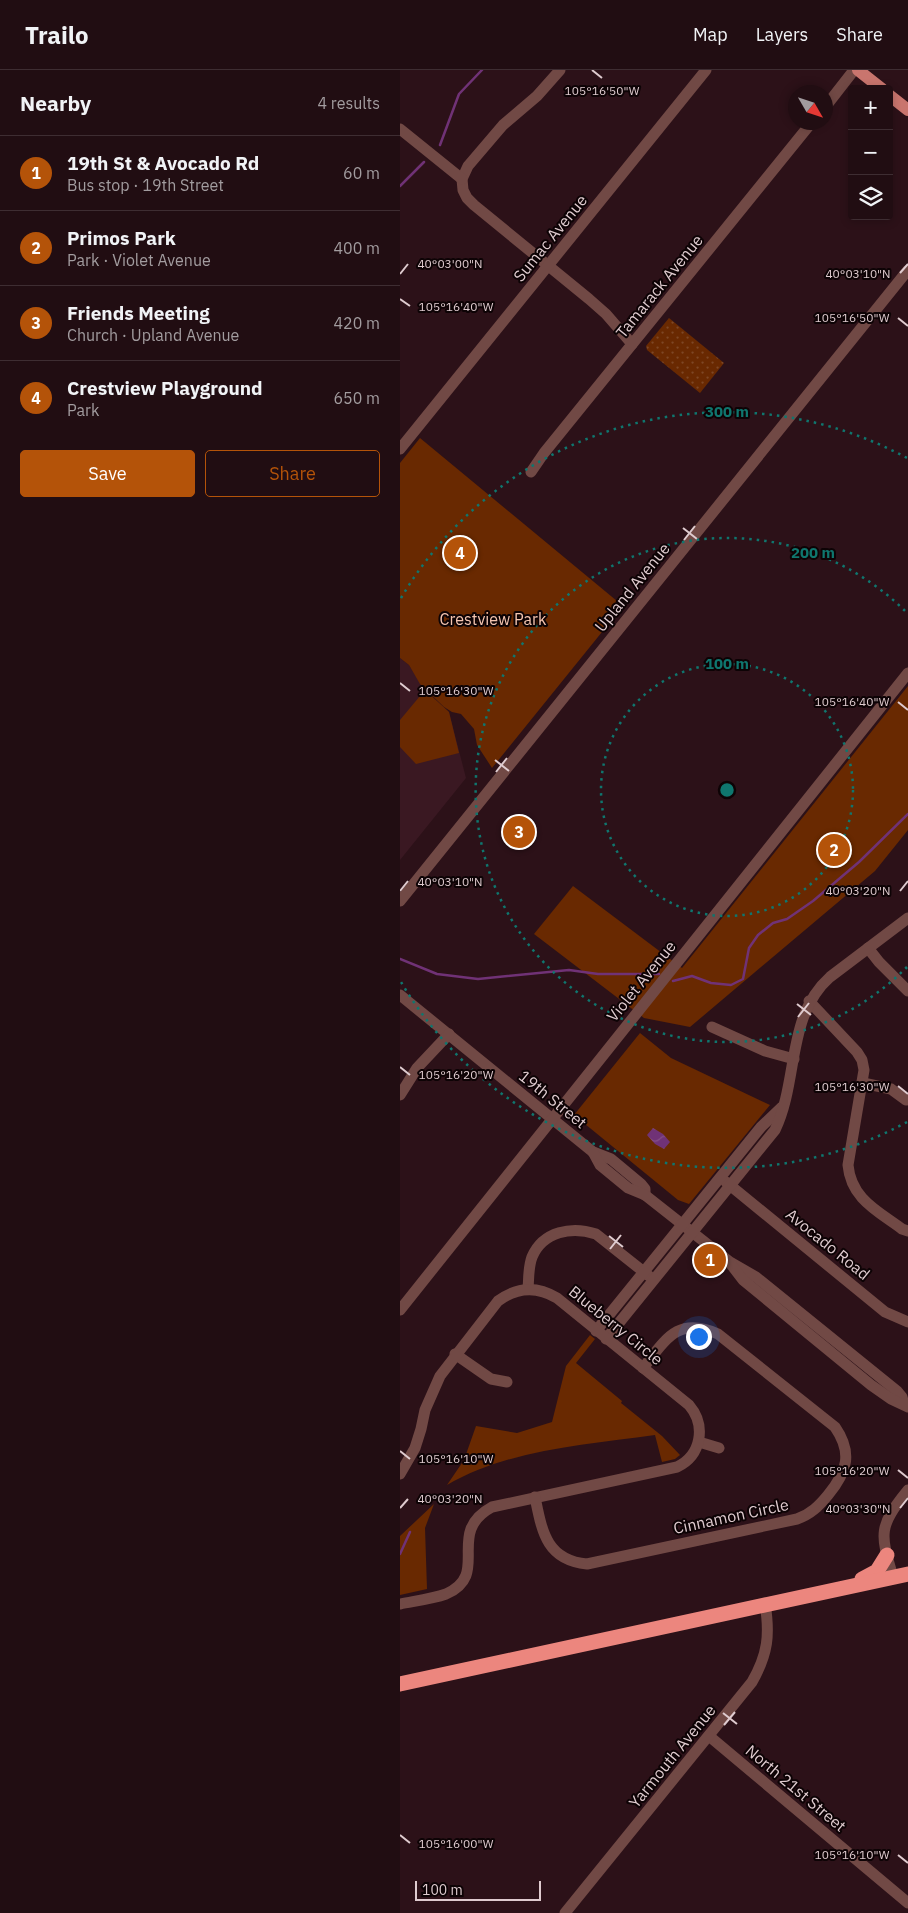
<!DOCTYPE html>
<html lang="en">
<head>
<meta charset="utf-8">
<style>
  :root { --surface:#210d12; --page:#29161b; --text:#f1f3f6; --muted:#a29c9f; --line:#3e2d32; --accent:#b45309 }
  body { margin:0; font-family:"IBM Plex Sans",sans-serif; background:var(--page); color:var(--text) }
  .controls { position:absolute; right:15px; top:15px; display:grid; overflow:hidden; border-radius:5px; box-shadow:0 2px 8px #0003 }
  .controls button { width:45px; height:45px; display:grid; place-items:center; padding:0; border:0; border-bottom:1px solid var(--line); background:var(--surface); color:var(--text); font:25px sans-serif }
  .compass { position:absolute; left:388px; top:15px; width:45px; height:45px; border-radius:50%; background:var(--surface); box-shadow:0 2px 8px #0003; rotate:129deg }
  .scale { position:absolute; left:15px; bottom:12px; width:126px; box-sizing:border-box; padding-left:5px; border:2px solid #dfcbcf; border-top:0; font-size:14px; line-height:18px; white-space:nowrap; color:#dfcbcf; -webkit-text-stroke:4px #0d0305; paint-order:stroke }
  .you { position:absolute; left:298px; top:1266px; width:18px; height:18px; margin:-12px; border:4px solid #fff; border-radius:50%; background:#1a73e8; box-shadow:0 0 0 8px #1a73e833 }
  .badge { display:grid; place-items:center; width:32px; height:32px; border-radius:50%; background:var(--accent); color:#fff; font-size:16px; font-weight:700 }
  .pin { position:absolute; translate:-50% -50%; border:2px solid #fff; box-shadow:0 1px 5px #0006 }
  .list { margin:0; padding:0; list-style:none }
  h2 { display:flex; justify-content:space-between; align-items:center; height:65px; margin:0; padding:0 20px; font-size:21px }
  h2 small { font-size:16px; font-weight:400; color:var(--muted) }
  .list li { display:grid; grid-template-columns:32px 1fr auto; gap:15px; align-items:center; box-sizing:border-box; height:75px; padding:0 20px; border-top:1px solid var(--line) }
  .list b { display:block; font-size:19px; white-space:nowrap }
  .list p { margin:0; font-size:16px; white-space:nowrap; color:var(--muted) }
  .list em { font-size:16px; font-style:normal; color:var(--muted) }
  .actions { display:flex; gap:10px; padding:15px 20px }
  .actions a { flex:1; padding:11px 0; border:1px solid var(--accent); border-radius:5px; text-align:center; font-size:18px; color:var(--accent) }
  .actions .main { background:var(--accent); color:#fff }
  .icon { flex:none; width:28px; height:28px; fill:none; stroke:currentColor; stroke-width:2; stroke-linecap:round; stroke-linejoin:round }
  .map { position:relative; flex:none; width:508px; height:1843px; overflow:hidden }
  header { display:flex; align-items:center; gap:30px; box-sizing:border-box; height:70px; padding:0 25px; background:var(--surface); border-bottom:1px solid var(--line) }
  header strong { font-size:24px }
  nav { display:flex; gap:28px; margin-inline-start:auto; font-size:18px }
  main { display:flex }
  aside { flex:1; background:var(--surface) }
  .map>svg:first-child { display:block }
  .built { fill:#3a1822 }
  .grass { fill:url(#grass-dots) }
  .green { fill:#692901 }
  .water { fill:url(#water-waves) }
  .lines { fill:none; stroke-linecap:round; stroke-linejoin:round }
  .stream { stroke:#703276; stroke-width:2.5 }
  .minor { stroke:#714945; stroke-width:11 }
  .major { stroke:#c9756e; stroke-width:12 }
  .highway { stroke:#ec867e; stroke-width:15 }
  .ticks { fill:none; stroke:#dfcbcf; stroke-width:2 }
  .ring { fill:none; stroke:#0f766e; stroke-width:2.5; stroke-dasharray:2.5 5 }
  .labels { text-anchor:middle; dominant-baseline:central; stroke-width:4; stroke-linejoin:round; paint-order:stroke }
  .street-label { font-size:16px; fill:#dfcbcf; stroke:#0d0305 }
  .park-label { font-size:16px; fill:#f6c6b1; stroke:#0d0305 }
  .ticks-label { font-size:12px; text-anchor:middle; fill:#dfcbcf; stroke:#0d0305; stroke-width:4; stroke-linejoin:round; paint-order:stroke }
  .centre { fill:#0f766e; stroke:#0d0305; stroke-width:2.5 }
  .ring-label { font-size:15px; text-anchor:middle; font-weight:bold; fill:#0f766e; stroke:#0d0305; stroke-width:4; stroke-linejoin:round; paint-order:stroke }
</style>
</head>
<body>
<header>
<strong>Trailo</strong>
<nav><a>Map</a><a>Layers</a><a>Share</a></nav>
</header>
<main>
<aside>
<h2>Nearby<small>4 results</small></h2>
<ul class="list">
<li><span class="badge">1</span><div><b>19th St &amp; Avocado Rd</b><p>Bus stop · 19th Street</p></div><em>60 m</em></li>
<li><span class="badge">2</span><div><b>Primos Park</b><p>Park · Violet Avenue</p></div><em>400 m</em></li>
<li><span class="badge">3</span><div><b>Friends Meeting</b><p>Church · Upland Avenue</p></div><em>420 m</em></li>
<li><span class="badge">4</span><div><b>Crestview Playground</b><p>Park</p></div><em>650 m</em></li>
</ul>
<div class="actions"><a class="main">Save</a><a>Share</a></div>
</aside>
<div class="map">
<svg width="508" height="1843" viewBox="0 0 508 1843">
  <defs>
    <pattern id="grass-dots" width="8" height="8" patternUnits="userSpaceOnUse" patternTransform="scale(1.25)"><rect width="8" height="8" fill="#692901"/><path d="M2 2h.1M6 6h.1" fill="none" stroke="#7e4725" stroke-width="1.8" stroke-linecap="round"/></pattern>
    <pattern id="water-waves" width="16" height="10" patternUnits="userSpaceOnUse" patternTransform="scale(1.25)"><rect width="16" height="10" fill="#703276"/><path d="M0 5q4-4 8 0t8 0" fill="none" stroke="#844e88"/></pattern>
  </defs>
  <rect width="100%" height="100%" fill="#2c1118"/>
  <polygon class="built" points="0,588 9,595 25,620 49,642 66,708 0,790"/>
  <polygon class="grass" points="269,248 324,293 300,323 247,280 246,276"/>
  <g class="green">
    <polygon points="20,368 223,536 92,698 77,675 74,659 61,644 52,642 44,637 20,614 9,595 0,588 0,393"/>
    <polygon points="508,616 508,760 475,801 290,957 244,948 134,864 173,816 282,898"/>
    <polygon points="25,620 49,642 59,683 16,694 0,677 0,650"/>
    <polygon points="240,963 271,988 370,1035 289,1134 278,1130 174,1045"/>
    <path d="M190,1265L195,1269L176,1293L222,1331L221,1333L262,1366L280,1385L275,1389L262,1392L255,1365C185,1375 109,1379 47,1415L64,1390L76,1356L117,1363L152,1352L166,1296Z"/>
    <polygon points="34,1434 25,1458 27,1519 0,1525 0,1466"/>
  </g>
  <polygon class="water" points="253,1058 263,1064 270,1072 264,1079 255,1074 247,1065"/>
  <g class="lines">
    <g class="stream">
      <polyline points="40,75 59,24 82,0"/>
      <polyline points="0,116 24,92"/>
      <polyline points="0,889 37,904 78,909 169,900 198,904 259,904"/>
      <polyline points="273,911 292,906 311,913 331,915 343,909 349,878 358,865 373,853 387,849 413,831 459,792 508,744"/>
      <polyline points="0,1484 10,1462"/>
    </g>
    <g class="minor">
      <polyline points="160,0 137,26 103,55 68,96 62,109 63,120 67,128 74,135 189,229 206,244 232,274"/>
      <polyline points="426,36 454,0"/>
      <polyline points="0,59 62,109"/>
      <polyline points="0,379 306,0"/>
      <polyline points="131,402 144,383 412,52"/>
      <polyline points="0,831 508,200"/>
      <polyline points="468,878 479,892 508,921"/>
      <polyline points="0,925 193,1082 211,1089 241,1114 245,1119 245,1125"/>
      <path d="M409,931L457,982L462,990L464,1000L448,1095C451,1129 478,1141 502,1159L508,1161"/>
      <polyline points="312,957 365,981 394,989"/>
      <polyline points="463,1013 491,1019 506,1030"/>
      <polyline points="0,1025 17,998 49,964"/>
      <polyline points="193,1082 200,1095 228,1118 245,1125 330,1192 356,1207 497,1321 502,1327 504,1334"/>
      <polyline points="326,1112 485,1242 508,1252"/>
      <polyline points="330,1193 343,1210 471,1315 491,1329 508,1337"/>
      <path d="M128,1219C129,1208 128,1198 132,1187C143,1161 172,1156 196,1164L249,1206"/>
      <polyline points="0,1240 508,603"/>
      <polyline points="196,1261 361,1057 382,1037"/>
      <path d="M206,1269L375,1060C399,1010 386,946 430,907L508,848"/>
      <polyline points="55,1284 91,1309 107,1312"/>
      <polyline points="299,1372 319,1378"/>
      <path d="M0,1404L15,1378L21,1359L25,1340L40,1306L98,1231C117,1217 137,1216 157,1228L289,1335C306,1355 302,1385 277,1397L92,1437C44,1463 92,1504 46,1524C32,1529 15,1531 0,1534"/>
      <path d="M135,1427C142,1461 146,1490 187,1494L397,1449C411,1444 419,1436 428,1425C447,1402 453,1383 435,1357L318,1264C278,1246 266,1269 243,1298"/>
      <path d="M493,1507C480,1463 478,1457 508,1420"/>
      <polyline points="309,1666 508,1833"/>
      <path d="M165,1843L352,1612C368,1584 370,1565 365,1533"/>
    </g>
    <g class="major">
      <polyline points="458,0 482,19"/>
      <polyline points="489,25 508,40"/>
    </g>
    <g class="highway">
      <polyline points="462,1509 477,1501 487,1485"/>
      <polyline points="0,1614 508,1504"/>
    </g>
  </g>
  <path class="ticks" d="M192,0L202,8M500,203L508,194M0,204L8,194M0,229L10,236M498,248L508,256M283,458L297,469M284,470L295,456M0,613L10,621M498,632L508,640M95,690L109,701M96,702L107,688M0,821L8,811M500,821L508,811M397,934L411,945M398,947L409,933M0,997L10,1005M498,1016L508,1024M209,1166L223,1177M210,1179L221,1165M0,1381L10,1389M498,1400L508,1408M0,1438L8,1429M500,1438L508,1428M323,1643L337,1654M324,1655L335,1642M0,1765L10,1773M498,1785L508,1793"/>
  <g class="ring">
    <circle cx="327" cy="720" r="126"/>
    <path d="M507 897A252 252 0 1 1 507 543"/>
    <path d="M507 1052A378 378 0 0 1 1 912M1 528A378 378 0 0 1 507 388"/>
  </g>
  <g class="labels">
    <g class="street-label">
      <text transform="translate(150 168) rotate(-51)">Sumac Avenue</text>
      <text transform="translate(259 216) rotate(-51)">Tamarack Avenue</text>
      <text transform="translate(232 517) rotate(-51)">Upland Avenue</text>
      <text transform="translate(241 911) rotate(-51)">Violet Avenue</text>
      <text transform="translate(153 1029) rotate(39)">19th Street</text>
      <text transform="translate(428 1174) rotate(39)">Avocado Road</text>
      <text transform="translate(216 1255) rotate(39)">Blueberry Circle</text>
      <text transform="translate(331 1446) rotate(-12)">Cinnamon Circle</text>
      <text transform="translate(272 1686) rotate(-51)">Yarmouth Avenue</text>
      <text transform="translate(396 1718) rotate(40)">North 21st Street</text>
    </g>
    <g class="park-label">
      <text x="93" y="549">Crestview Park</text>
    </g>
  </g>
  <g class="ticks-label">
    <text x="202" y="25">105°16'50"W</text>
    <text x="50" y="198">40°03'00"N</text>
    <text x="458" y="208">40°03'10"N</text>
    <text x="56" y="241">105°16'40"W</text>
    <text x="452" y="252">105°16'50"W</text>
    <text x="56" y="625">105°16'30"W</text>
    <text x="452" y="636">105°16'40"W</text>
    <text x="50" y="816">40°03'10"N</text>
    <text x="458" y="825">40°03'20"N</text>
    <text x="56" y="1009">105°16'20"W</text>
    <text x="452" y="1021">105°16'30"W</text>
    <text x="56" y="1393">105°16'10"W</text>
    <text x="452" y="1405">105°16'20"W</text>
    <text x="50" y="1433">40°03'20"N</text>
    <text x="458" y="1443">40°03'30"N</text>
    <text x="56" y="1778">105°16'00"W</text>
    <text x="452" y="1789">105°16'10"W</text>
  </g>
  <circle cx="327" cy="720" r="8" class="centre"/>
  <g class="ring-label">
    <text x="327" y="347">300 m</text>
    <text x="413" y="488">200 m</text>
    <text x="327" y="599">100 m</text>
  </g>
</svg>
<div class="controls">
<button>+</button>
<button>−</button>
<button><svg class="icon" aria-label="layers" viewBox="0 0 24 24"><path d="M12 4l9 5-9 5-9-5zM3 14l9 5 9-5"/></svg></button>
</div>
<svg class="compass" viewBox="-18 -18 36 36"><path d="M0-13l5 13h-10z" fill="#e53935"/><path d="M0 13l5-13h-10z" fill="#a29c9f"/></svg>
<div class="scale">100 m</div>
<div class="you"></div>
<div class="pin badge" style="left:310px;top:1190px">1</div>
<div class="pin badge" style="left:434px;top:780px">2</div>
<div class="pin badge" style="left:119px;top:762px">3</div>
<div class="pin badge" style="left:60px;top:483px">4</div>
</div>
</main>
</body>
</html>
